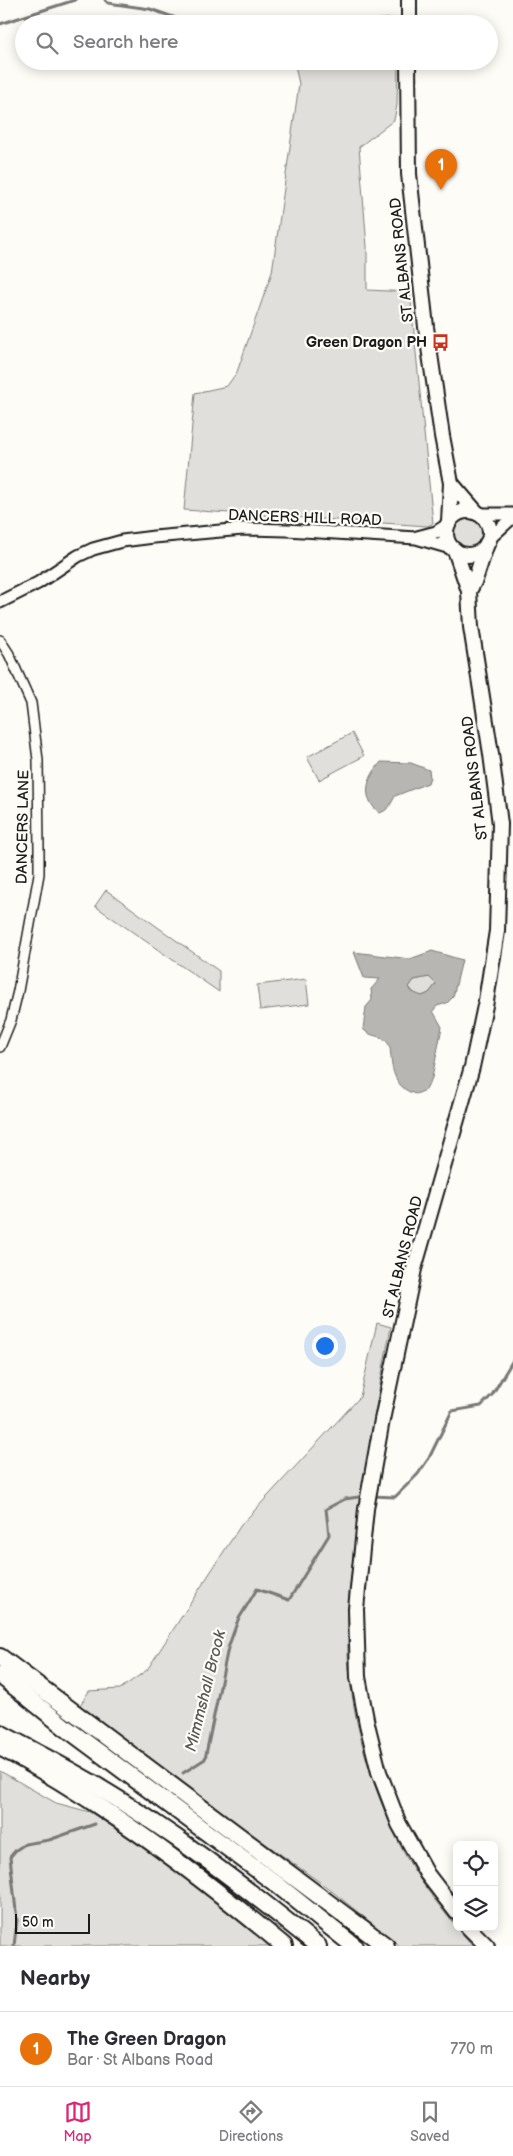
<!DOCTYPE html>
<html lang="en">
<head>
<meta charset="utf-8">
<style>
  :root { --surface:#fff; --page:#f7f7f7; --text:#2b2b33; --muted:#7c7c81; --line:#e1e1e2; --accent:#db2777 }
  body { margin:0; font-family:"Balsamiq Sans",sans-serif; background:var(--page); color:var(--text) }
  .controls { position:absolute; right:15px; bottom:15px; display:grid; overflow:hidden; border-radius:8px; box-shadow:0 2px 12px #0003 }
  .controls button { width:45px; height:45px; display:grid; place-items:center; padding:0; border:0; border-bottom:1px solid var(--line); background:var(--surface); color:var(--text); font:25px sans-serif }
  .scale { position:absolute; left:15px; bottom:12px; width:75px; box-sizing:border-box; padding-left:5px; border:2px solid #1c1c1c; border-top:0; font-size:14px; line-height:18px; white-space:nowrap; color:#1c1c1c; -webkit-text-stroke:4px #fdfcf7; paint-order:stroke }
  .you { position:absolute; left:324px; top:1345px; width:18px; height:18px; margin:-12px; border:4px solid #fff; border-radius:50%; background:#1a73e8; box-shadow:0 0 0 8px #1a73e833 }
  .badge { display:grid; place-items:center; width:32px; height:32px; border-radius:50%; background:var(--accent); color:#fff; font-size:16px; font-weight:700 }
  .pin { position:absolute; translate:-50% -41px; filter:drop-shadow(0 1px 2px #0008) }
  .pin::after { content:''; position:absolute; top:26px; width:18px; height:15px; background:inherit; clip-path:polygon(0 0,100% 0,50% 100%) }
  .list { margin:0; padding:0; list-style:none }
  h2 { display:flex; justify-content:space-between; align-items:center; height:65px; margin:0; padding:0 20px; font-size:21px }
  h2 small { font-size:16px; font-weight:400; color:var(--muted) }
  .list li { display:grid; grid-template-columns:32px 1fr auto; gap:15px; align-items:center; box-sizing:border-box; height:75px; padding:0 20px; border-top:1px solid var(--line) }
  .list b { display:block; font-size:19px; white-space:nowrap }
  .list p { margin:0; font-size:16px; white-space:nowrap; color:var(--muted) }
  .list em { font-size:16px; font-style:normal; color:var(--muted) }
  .icon { flex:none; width:28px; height:28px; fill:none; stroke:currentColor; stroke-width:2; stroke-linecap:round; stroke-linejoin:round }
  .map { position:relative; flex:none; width:513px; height:1946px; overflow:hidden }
  .search { position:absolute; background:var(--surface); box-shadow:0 2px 12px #0003; left:15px; right:15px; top:15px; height:55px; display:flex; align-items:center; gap:12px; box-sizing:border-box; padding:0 18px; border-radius:28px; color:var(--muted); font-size:19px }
  .sheet { height:140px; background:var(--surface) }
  nav { display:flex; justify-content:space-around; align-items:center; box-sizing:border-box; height:70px; border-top:1px solid var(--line); background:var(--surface); font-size:14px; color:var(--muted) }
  nav a { display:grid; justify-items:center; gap:2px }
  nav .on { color:var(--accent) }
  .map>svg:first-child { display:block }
  .green { fill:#e0dfdb; stroke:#7e7e7c }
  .water { fill:#b7b6b2; stroke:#797876; fill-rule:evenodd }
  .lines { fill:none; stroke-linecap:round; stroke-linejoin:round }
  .stream { stroke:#797876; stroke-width:3 }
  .minor-casing { stroke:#1c1c1c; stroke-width:12 }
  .tertiary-casing { stroke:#1c1c1c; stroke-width:15 }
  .primary-casing { stroke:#1c1c1c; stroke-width:18 }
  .motorway-casing { stroke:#1c1c1c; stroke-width:20 }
  .minor { stroke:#fdfcf7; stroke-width:9 }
  .tertiary { stroke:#fdfcf7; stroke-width:11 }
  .primary { stroke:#fdfcf7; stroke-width:14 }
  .motorway { stroke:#fdfcf7; stroke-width:16 }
  .labels { text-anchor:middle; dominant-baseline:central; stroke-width:4.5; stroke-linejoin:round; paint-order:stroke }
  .street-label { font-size:15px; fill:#1c1c1c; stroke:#fdfcf7 }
  .poi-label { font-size:15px; font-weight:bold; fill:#1c1c1c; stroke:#fdfcf7; text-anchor:end }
  .water-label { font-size:16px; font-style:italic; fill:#5a5a58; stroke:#fdfcf7 }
</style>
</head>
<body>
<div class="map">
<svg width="513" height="1946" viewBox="0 0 513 1946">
  <rect width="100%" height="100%" fill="#fdfcf7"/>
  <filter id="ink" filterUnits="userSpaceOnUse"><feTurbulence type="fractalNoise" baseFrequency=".02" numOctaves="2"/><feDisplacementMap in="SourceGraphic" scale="10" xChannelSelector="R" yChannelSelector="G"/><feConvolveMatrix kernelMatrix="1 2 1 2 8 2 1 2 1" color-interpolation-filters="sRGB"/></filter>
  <g filter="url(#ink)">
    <g class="green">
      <polygon points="323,19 360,24 299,24"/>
      <polygon points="294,61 398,61 397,105 394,120 359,147 367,247 367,290 410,292 433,523 428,526 184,510 195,393 227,386 237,372 272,272 299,84"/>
      <circle cx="467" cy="533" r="17"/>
      <polygon points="352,733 364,756 319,780 307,757"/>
      <polygon points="106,890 219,971 219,992 95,906"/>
      <polygon points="429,977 436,984 429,993 422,996 416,995 409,987 414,980"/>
      <polygon points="306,979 309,1004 260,1010 257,985"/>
      <path d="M377,1323L391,1327C379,1386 369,1446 360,1506C353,1555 346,1603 348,1653C351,1719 371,1786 400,1845C418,1882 446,1915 473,1946H400L328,1888L77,1710L89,1691L120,1689L147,1670L241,1525L360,1397Z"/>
      <polygon points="0,1771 56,1803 90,1812 168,1864 226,1909 271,1946 0,1946"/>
    </g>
    <g class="water">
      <path d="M381,762L411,763L429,770L430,777L428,783L395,796C391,804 388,811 379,813C361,796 366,780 381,762Z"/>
      <path d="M432,951L462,960L453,997L447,1003L437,1006L433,1011L442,1027L432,1078L426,1090L416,1094C398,1090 392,1074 391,1057C390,1052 391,1046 387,1042C381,1034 371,1038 363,1029L366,1007L372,1000L371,989L380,979L364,978L354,952L410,959ZM429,977L436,984L429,993L422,996L412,992L409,987L414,980Z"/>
    </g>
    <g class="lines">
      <g class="stream">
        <polyline points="105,0 108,3 150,9 193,24"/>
        <polyline points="0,24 75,0"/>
        <polyline points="310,24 323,19 356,22 395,19"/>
        <polyline points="371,1496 395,1497 418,1474 429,1458 452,1411 481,1406 492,1395 513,1360"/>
        <polyline points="183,1773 205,1759 228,1648 238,1620 257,1589 289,1600 329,1535 326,1509 345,1499 365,1496"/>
        <polyline points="14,1946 17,1920 10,1857 16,1850 25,1844 49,1840 95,1824"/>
      </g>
      <defs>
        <polyline id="minor" points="0,640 9,654 31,703 38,760 39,850 39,874 18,991 11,1020 0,1047"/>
        <g id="tertiary">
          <polyline points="479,514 513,514"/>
          <polyline points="417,537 436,532 447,525"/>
          <polyline points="489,539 513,517"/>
          <polyline points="0,602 38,583 78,556 93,549 122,541 154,537 243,529 287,530 416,538 454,549"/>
        </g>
        <g id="primary">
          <polyline points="409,24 409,0"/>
          <polyline points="408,61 409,174 426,327 442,436 451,483 449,522"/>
          <polyline points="451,483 477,513"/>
          <circle cx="468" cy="533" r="22"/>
          <polyline points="455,550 469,591 471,627 491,754 500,824 497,931 486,1001 472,1067 414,1269 382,1420 366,1509 356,1609 358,1677 367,1724 379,1772 399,1824 427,1874 457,1913"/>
          <polyline points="469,591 475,580 487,543"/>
          <polyline points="468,1927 487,1946"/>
        </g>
        <g id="motorway">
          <polyline points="0,1657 386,1946"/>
          <polyline points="0,1675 66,1728 275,1883 354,1946"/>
          <path d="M0,1733C30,1749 61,1765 90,1782C171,1830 245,1887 318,1946"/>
          <path d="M0,1747C102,1801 195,1872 284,1946"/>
        </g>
      </defs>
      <use href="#minor" class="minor-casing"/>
      <use href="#tertiary" class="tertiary-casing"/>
      <use href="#primary" class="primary-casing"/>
      <use href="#motorway" class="motorway-casing"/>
      <use href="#minor" class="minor"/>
      <use href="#tertiary" class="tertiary"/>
      <use href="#primary" class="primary"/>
      <use href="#motorway" class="motorway"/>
    </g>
  </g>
  <defs>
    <symbol id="bus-bare" viewBox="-9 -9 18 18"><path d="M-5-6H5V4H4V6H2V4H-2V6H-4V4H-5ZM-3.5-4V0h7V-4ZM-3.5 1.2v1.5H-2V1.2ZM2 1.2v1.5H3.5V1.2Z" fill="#c8321e" stroke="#fdfcf7" stroke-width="2.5" paint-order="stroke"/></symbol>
  </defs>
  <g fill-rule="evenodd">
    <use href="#bus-bare" x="428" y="330" width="25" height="25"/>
  </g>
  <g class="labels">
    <g class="street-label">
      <text transform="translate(402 260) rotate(-96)">ST ALBANS ROAD</text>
      <text transform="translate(305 518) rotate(2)">DANCERS HILL ROAD</text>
      <text transform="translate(475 778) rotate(-97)">ST ALBANS ROAD</text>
      <text transform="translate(23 827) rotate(-89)">DANCERS LANE</text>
      <text transform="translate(403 1257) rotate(-76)">ST ALBANS ROAD</text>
    </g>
    <g class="poi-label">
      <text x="427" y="342">Green Dragon PH</text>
    </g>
    <g class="water-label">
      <text transform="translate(206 1691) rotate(-76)">Mimmshall Brook</text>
    </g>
  </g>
</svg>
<div class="controls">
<button><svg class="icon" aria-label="locate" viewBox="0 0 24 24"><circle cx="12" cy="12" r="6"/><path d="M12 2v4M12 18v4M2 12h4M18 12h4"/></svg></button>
<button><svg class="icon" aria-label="layers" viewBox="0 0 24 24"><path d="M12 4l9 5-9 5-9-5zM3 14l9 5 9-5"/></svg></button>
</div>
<div class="scale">50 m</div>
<div class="you"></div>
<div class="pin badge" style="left:441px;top:190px;background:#e8710a">1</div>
<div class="search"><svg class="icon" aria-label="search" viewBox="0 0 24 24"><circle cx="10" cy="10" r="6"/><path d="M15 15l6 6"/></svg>Search here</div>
</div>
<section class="sheet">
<h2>Nearby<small></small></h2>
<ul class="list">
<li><span class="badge" style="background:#e8710a">1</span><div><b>The Green Dragon</b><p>Bar · St Albans Road</p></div><em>770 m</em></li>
</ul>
</section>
<nav>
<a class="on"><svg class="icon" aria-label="map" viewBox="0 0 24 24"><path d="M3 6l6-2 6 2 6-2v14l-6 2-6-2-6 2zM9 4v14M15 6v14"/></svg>Map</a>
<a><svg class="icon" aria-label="directions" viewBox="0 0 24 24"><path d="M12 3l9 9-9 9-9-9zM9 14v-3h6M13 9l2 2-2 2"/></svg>Directions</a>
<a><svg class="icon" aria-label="saved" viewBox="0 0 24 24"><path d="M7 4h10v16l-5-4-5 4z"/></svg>Saved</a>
</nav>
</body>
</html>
